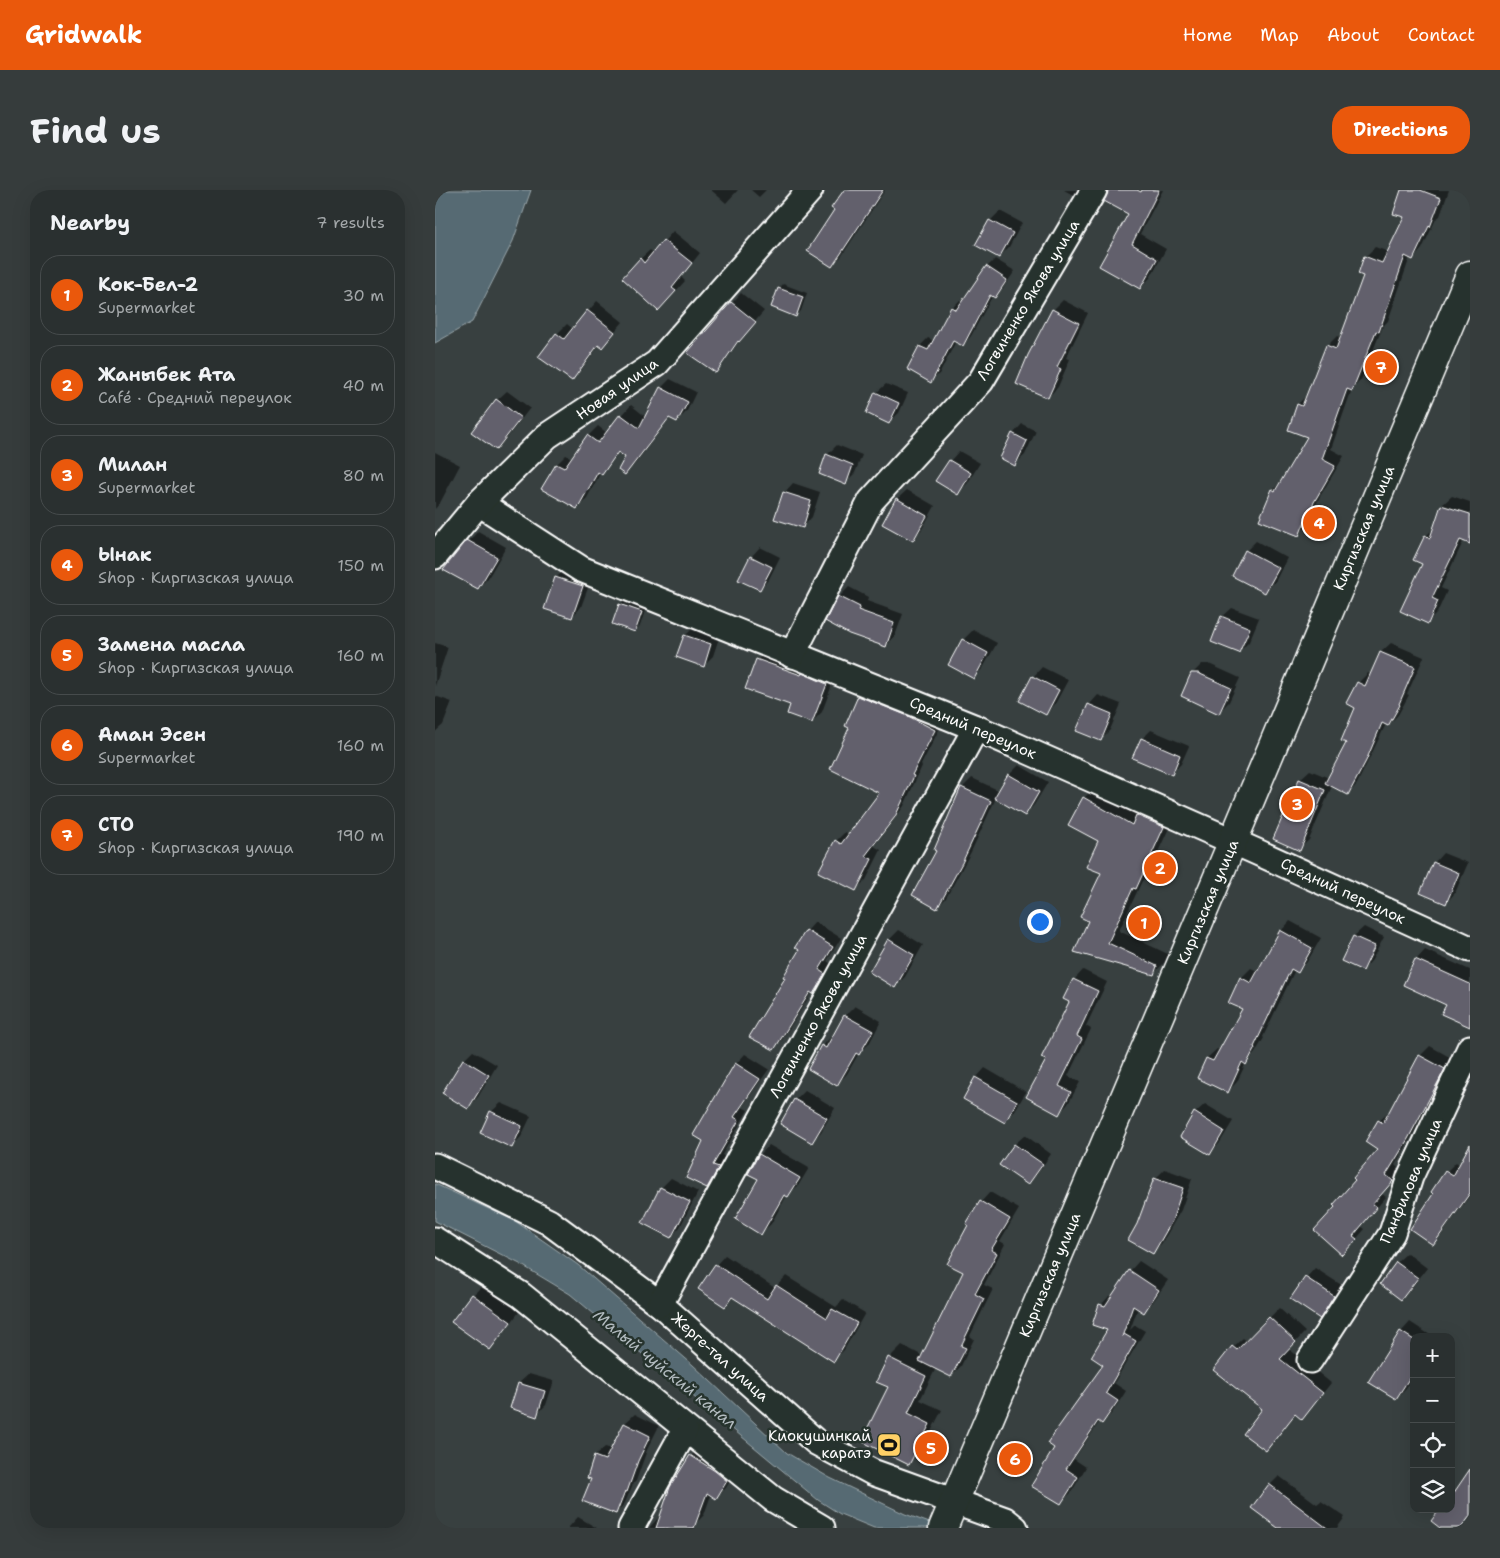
<!DOCTYPE html>
<html lang="en">
<head>
<meta charset="utf-8">
<style>
  :root { --surface:#2a3030; --page:#363c3c; --text:#f1f3f6; --muted:#a5a9ab; --line:#464b4c; --accent:#ea580c }
  body { margin:0; font-family:"Shantell Sans",sans-serif; background:var(--page); color:var(--text) }
  .controls { position:absolute; right:15px; bottom:15px; display:grid; overflow:hidden; border-radius:10px; box-shadow:0 5px 20px #0002 }
  .controls button { width:45px; height:45px; display:grid; place-items:center; padding:0; border:0; border-bottom:1px solid var(--line); background:var(--surface); color:var(--text); font:25px sans-serif }
  .you { position:absolute; left:604px; top:731px; width:18px; height:18px; margin:-12px; border:4px solid #fff; border-radius:50%; background:#1a73e8; box-shadow:0 0 0 8px #1a73e833 }
  .badge { display:grid; place-items:center; width:32px; height:32px; border-radius:50%; background:var(--accent); color:#fff; font-size:16px; font-weight:700 }
  .pin { position:absolute; translate:-50% -50%; border:2px solid #fff; box-shadow:0 1px 5px #0006 }
  .list { margin:0; padding:0; list-style:none }
  h2 { display:flex; justify-content:space-between; align-items:center; height:65px; margin:0; padding:0 20px; font-size:21px }
  h2 small { font-size:16px; font-weight:400; color:var(--muted) }
  .list li { display:grid; grid-template-columns:32px 1fr auto; gap:15px; align-items:center; box-sizing:border-box; height:80px; margin:0 10px 10px; padding:0 10px; border:1px solid var(--line); border-radius:20px }
  .list b { display:block; font-size:19px; white-space:nowrap }
  .list p { margin:0; font-size:16px; white-space:nowrap; color:var(--muted) }
  .list em { font-size:16px; font-style:normal; color:var(--muted) }
  .icon { flex:none; width:28px; height:28px; fill:none; stroke:currentColor; stroke-width:2; stroke-linecap:round; stroke-linejoin:round }
  .map { position:relative; flex:none; width:1035px; height:1338px; overflow:hidden; border-radius:20px }
  header { display:flex; align-items:center; gap:30px; box-sizing:border-box; height:70px; padding:0 25px; background:var(--accent); color:#fff }
  header strong { font-size:24px }
  nav { display:flex; gap:28px; margin-inline-start:auto; font-size:18px }
  .intro { display:flex; align-items:center; justify-content:space-between; box-sizing:border-box; height:120px; padding:0 30px }
  h1 { margin:0; font-size:35px }
  .button { padding:12px 22px; border-radius:20px; background:var(--accent); color:#fff; font-size:18px; font-weight:700 }
  main { display:flex; gap:30px; padding:0 30px }
  aside { flex:1; background:var(--surface); border-radius:20px; box-shadow:0 5px 20px #0002 }
  .map>svg:first-child { display:block }
  .water { fill:#566b73; stroke:#9aa6ab }
  .shadow { fill:#0007 }
  .building { fill:#62606c; stroke:#fff }
  .lines { fill:none; stroke-linecap:round; stroke-linejoin:round }
  .minor-casing { stroke:#fff; stroke-width:29 }
  .secondary-casing { stroke:#fff; stroke-width:31 }
  .minor { stroke:#26332d; stroke-width:25 }
  .secondary { stroke:#26332d; stroke-width:28 }
  .labels { text-anchor:middle; dominant-baseline:central; stroke-width:5; stroke-linejoin:round; paint-order:stroke }
  .street-label { font-size:15px; fill:#fff; stroke:#26332d }
  .poi-label { font-size:15px; fill:#fff; stroke:#26332d; text-anchor:end }
  .water-label { font-size:16px; font-style:italic; fill:#b3bcc0; stroke:#26332d }
</style>
</head>
<body>
<header>
<strong>Gridwalk</strong>
<nav><a>Home</a><a>Map</a><a>About</a><a>Contact</a></nav>
</header>
<div class="intro"><h1>Find us</h1><a class="button">Directions</a></div>
<main>
<aside>
<h2>Nearby<small>7 results</small></h2>
<ul class="list">
<li><span class="badge">1</span><div><b>Кок-Бел-2</b><p>Supermarket</p></div><em>30 m</em></li>
<li><span class="badge">2</span><div><b>Жаныбек Ата</b><p>Café · Средний переулок</p></div><em>40 m</em></li>
<li><span class="badge">3</span><div><b>Милан</b><p>Supermarket</p></div><em>80 m</em></li>
<li><span class="badge">4</span><div><b>Ынак</b><p>Shop · Киргизская улица</p></div><em>150 m</em></li>
<li><span class="badge">5</span><div><b>Замена масла</b><p>Shop · Киргизская улица</p></div><em>160 m</em></li>
<li><span class="badge">6</span><div><b>Аман Эсен</b><p>Supermarket</p></div><em>160 m</em></li>
<li><span class="badge">7</span><div><b>СТО</b><p>Shop · Киргизская улица</p></div><em>190 m</em></li>
</ul>
</aside>
<div class="map">
<svg width="1035" height="1338" viewBox="0 0 1035 1338">
  <rect width="100%" height="100%" fill="#384040"/>
  <filter id="ink" filterUnits="userSpaceOnUse"><feTurbulence type="fractalNoise" baseFrequency=".02" numOctaves="2"/><feDisplacementMap in="SourceGraphic" scale="10" xChannelSelector="R" yChannelSelector="G"/><feConvolveMatrix kernelMatrix="1 2 1 2 8 2 1 2 1" color-interpolation-filters="sRGB"/></filter>
  <g filter="url(#ink)">
    <g class="water">
      <polygon points="0,0 96,0 78,51 37,132 0,153"/>
      <polygon points="0,994 80,1031 143,1075 258,1175 352,1263 395,1288 470,1324 508,1338 439,1338 405,1324 383,1310 135,1104 85,1074 0,1031"/>
    </g>
    <g class="shadow">
      <polygon points="276,0 303,0 291,13"/>
      <polygon points="316,0 331,0 324,7"/>
      <polygon points="411,0 450,0 406,67 396,76 401,20"/>
      <polygon points="629,0 643,0 638,5"/>
      <polygon points="674,0 728,0 705,44 731,59 715,88 705,98 666,76 695,23"/>
      <polygon points="968,0 1014,0 1005,26 1001,29 987,59 978,69 975,67 953,131 948,136 926,190 917,199 896,259 909,266 884,308 873,335 863,345 838,300 847,290 874,246 863,214 872,205 892,156 902,146 906,148 930,86 930,67 940,57 954,62 971,27"/>
      <polygon points="565,21 587,33 574,57 564,67 555,31"/>
      <polygon points="238,41 265,63 246,87 250,91 233,110 205,69 215,60 219,63"/>
      <polygon points="560,69 580,81 568,98 560,107 558,105 536,146 528,155 521,151 505,183 496,191 473,179 485,156 493,148 499,151 517,118 525,110 528,112 552,77"/>
      <polygon points="348,94 372,103 366,121 361,125 344,99"/>
      <polygon points="306,103 329,121 306,148 290,171 281,181 253,163"/>
      <polygon points="628,110 653,123 631,168 635,169 623,197 613,207 618,120"/>
      <polygon points="162,111 188,132 167,156 165,154 146,180 137,190 105,167 122,144 132,134 138,139"/>
      <polygon points="235,189 261,202 252,221 242,231 235,227 200,274 190,283 191,266 185,261 176,273 166,282 152,308 142,318 122,274 131,265 137,268 153,246 163,236 172,243 196,215 211,227 226,198"/>
      <polygon points="451,194 473,203 464,223 454,232 441,203"/>
      <polygon points="72,201 95,218 71,249 61,259 62,210"/>
      <polygon points="587,234 601,241 590,265 580,274 578,244"/>
      <polygon points="402,255 427,265 420,283 410,293 392,265"/>
      <polygon points="524,261 545,273 532,294 522,303 515,271"/>
      <polygon points="0,262 25,275 5,313 0,319"/>
      <polygon points="358,293 385,302 377,327 368,337 349,303"/>
      <polygon points="472,300 500,316 487,339 478,349 462,309"/>
      <polygon points="1017,306 1035,312 1035,352 1029,350 1006,398 1012,401 1002,423 993,432 989,374 991,346 1000,337 1007,315"/>
      <polygon points="43,341 71,357 53,388 43,398 10,379"/>
      <polygon points="821,351 852,368 840,392 830,401 811,361"/>
      <polygon points="325,357 345,367 334,389 325,399 316,367"/>
      <polygon points="131,378 157,387 146,417 137,427 121,388"/>
      <polygon points="414,397 433,407 432,411 468,424 460,446 451,456 404,407"/>
      <polygon points="189,411 211,418 205,436 200,440 185,415"/>
      <polygon points="797,418 824,428 814,452 804,462 787,427"/>
      <polygon points="260,436 285,445 278,466 268,476 250,446"/>
      <polygon points="538,440 562,453 548,478 539,487 528,450"/>
      <polygon points="0,453 13,457 0,496"/>
      <polygon points="956,453 989,467 972,504 974,505 963,525 953,535 951,534 922,594 913,604 897,596 874,650 864,659 865,589 875,580 894,588 912,552 922,518 912,513 923,493 933,483 937,485 946,462"/>
      <polygon points="332,460 401,484 387,522 377,532 356,515 322,470"/>
      <polygon points="767,474 774,474 805,488 794,512 784,522 757,484"/>
      <polygon points="607,477 633,490 620,514 611,524 598,487"/>
      <polygon points="433,497 509,530 486,575 487,576 469,616 439,656 446,660 431,690 421,699 401,651 410,642 415,644 445,602 416,537 424,507"/>
      <polygon points="663,505 686,514 675,540 665,550 654,515"/>
      <polygon points="0,506 17,512 8,535 0,542"/>
      <polygon points="716,540 754,556 746,574 737,583 707,549"/>
      <polygon points="584,575 613,592 599,615 590,625 561,608 536,662 511,708 502,718 503,660 527,598 537,588 565,601 574,585"/>
      <polygon points="661,596 740,625 712,686 707,691 684,741 733,764 730,772 718,784 640,761 655,730 667,682 664,651 649,608"/>
      <polygon points="1008,663 1033,673 1020,703 1011,713 999,673"/>
      <polygon points="855,731 886,748 872,772 863,782 860,780 828,847 829,848 820,863 811,873 802,892 793,901 763,888 772,868 782,859 785,860 808,818 806,788 816,778 824,782 846,741"/>
      <polygon points="380,732 406,748 392,771 398,775 387,794 378,803 377,802 347,850 338,859 365,759 372,741"/>
      <polygon points="929,737 949,747 937,770 928,780 908,770 919,746"/>
      <polygon points="464,740 488,755 470,787 460,796 454,750"/>
      <polygon points="990,760 1035,780 1035,832 1012,814 981,770"/>
      <polygon points="648,780 672,792 651,836 656,839 633,886 645,892 633,914 623,924 613,870 635,811 639,790"/>
      <polygon points="420,816 446,831 434,854 424,863 412,884 402,894 374,879 387,856 397,846 398,847 410,826"/>
      <polygon points="995,856 1018,869 982,938 960,975 966,981 947,1004 951,1007 926,1036 930,1039 917,1054 902,1017 944,959 944,931 954,922 956,923 985,866"/>
      <polygon points="38,861 62,875 43,907 33,917 29,870"/>
      <polygon points="310,864 334,879 307,917 313,920 287,965 292,968 282,987 272,997 301,874"/>
      <polygon points="550,878 591,902 579,922 570,931 541,888"/>
      <polygon points="370,900 400,918 386,942 377,951 346,934 360,910"/>
      <polygon points="66,913 96,926 86,947 77,956 56,922"/>
      <polygon points="770,914 798,931 784,954 774,964 760,923"/>
      <polygon points="590,945 616,964 602,984 593,994 566,975 580,954"/>
      <polygon points="334,955 374,978 363,996 352,1005 336,1034 326,1043 325,965"/>
      <polygon points="1035,956 1035,1006 1026,1017 1007,1044 998,1053 1000,1003 998,1002 1011,982 1021,972 1025,975"/>
      <polygon points="730,979 757,989 746,1020 727,1053 717,1063 704,1035 720,989"/>
      <polygon points="236,988 263,1002 245,1037 236,1047 208,1033 226,998"/>
      <polygon points="555,1002 584,1019 565,1051 570,1054 549,1095 558,1099 535,1146 539,1149 526,1176 516,1186 501,1178 485,1210 507,1220 486,1261 473,1274 455,1197 454,1168 467,1155 488,1166 530,1082 546,1012"/>
      <polygon points="972,1063 992,1078 976,1099 966,1108 946,1094 962,1072"/>
      <polygon points="290,1065 340,1098 351,1086 401,1117 408,1110 430,1123 409,1160 399,1170 299,1107 290,1116 281,1075"/>
      <polygon points="704,1071 733,1090 718,1112 709,1122 703,1118 695,1140 700,1135 710,1141 679,1193 691,1201 677,1223 667,1233 665,1231 639,1269 651,1277 636,1303 626,1312 598,1295 670,1174 674,1140 666,1115 675,1105 678,1106 695,1081"/>
      <polygon points="880,1078 908,1096 894,1117 884,1127 871,1088"/>
      <polygon points="48,1095 84,1122 64,1149 55,1159 38,1105"/>
      <polygon points="844,1118 870,1142 854,1159 896,1193 876,1218 867,1228 861,1224 831,1259 829,1219 798,1157 808,1148 812,1151"/>
      <polygon points="975,1132 998,1147 979,1147 979,1185 971,1198 961,1208 966,1142"/>
      <polygon points="94,1184 119,1191 111,1215 101,1225 77,1217 84,1193"/>
      <polygon points="200,1224 224,1236 212,1260 201,1291 198,1294 190,1313 181,1323 157,1288 153,1287 160,1266 170,1257 177,1259 190,1233"/>
      <polygon points="266,1256 301,1281 291,1298 281,1307 276,1305 269,1325 259,1335 245,1338 214,1338 225,1326 226,1327 256,1266"/>
      <polygon points="844,1286 882,1314 886,1311 910,1327 902,1338 856,1338 835,1295"/>
      <polygon points="143,1327 162,1338 133,1338"/>
    </g>
    <g class="building">
      <polygon points="409,0 448,0 397,77 372,61 399,20 396,18"/>
      <polygon points="673,0 702,0 706,2 707,0 724,0 697,54 722,69 705,99 664,76 693,24 669,11"/>
      <polygon points="966,0 985,0 1006,8 995,37 994,36 978,70 970,66 944,142 941,141 917,201 912,199 887,269 900,276 875,319 864,346 824,330 837,299 840,301 872,247 853,240 862,214 867,216 891,155 901,159 928,86 923,84 929,66 947,73 969,27 958,24"/>
      <polygon points="554,30 578,43 564,68 540,55"/>
      <polygon points="228,50 257,73 237,98 241,101 223,121 187,88 205,68 209,73"/>
      <polygon points="551,76 572,90 560,108 555,105 528,156 518,151 496,193 472,179 484,156 493,160 516,117 521,120"/>
      <polygon points="343,98 368,107 361,127 336,117"/>
      <polygon points="296,112 321,132 304,152 303,151 281,183 252,163"/>
      <polygon points="617,119 644,133 622,177 626,179 613,208 581,194 593,165"/>
      <polygon points="152,120 180,142 167,158 163,155 137,191 103,167 121,143 129,149"/>
      <polygon points="225,197 253,212 242,232 234,228 190,285 183,280 190,267 183,262 167,285 163,282 142,319 106,299 121,274 129,278 152,245 163,253 185,224 204,238"/>
      <polygon points="440,202 464,213 454,234 431,223"/>
      <polygon points="61,209 86,228 61,260 36,242"/>
      <polygon points="577,243 592,251 580,276 565,268"/>
      <polygon points="391,264 418,275 411,295 384,284"/>
      <polygon points="514,270 536,283 523,305 500,291"/>
      <polygon points="348,302 376,311 368,338 339,329"/>
      <polygon points="461,308 492,326 478,351 447,334"/>
      <polygon points="1006,315 1035,324 1035,354 1025,350 997,408 1003,411 993,434 965,421 987,374 978,370 990,345 995,348"/>
      <polygon points="32,350 62,367 43,399 8,380"/>
      <polygon points="810,360 844,378 830,403 797,386"/>
      <polygon points="315,366 337,377 325,400 303,390"/>
      <polygon points="120,387 148,396 137,428 109,419"/>
      <polygon points="403,406 425,417 423,420 459,433 451,457 414,444 390,431"/>
      <polygon points="184,414 207,422 200,442 177,434"/>
      <polygon points="786,426 815,438 804,463 776,452"/>
      <polygon points="249,445 276,454 269,477 241,467"/>
      <polygon points="527,449 553,463 539,489 513,475"/>
      <polygon points="945,462 980,477 964,514 965,515 953,536 947,533 931,571 913,605 890,593 911,553 906,551 920,518 911,513 922,492 930,496"/>
      <polygon points="321,469 366,485 367,483 392,494 377,533 352,524 355,515 310,499"/>
      <polygon points="756,483 763,483 796,498 784,524 746,506"/>
      <polygon points="597,486 624,500 611,525 584,511"/>
      <polygon points="423,506 471,525 500,540 477,585 479,586 460,627 430,666 437,669 421,701 383,682 400,650 406,654 444,603 395,579 414,538 410,536"/>
      <polygon points="653,514 677,524 666,551 641,541"/>
      <polygon points="706,548 745,565 737,585 697,568"/>
      <polygon points="573,584 604,602 590,626 559,608"/>
      <polygon points="864,589 890,600 865,661 838,649"/>
      <polygon points="526,597 556,611 527,673 502,719 477,705 501,661 499,660"/>
      <polygon points="648,607 697,635 701,625 729,637 701,699 698,698 673,753 722,776 719,785 639,762 653,731 645,727 666,683 651,677 663,651 633,635"/>
      <polygon points="998,672 1024,683 1011,714 985,703"/>
      <polygon points="371,740 398,757 384,780 390,784 378,804 375,802 339,860 314,847 350,788 348,787 364,760 360,757"/>
      <polygon points="845,740 877,758 863,783 856,779 819,857 820,858 811,875 807,872 793,903 762,888 771,868 778,871 807,819 793,813 805,787 816,793"/>
      <polygon points="918,746 940,756 928,781 906,771"/>
      <polygon points="453,749 479,765 460,798 434,782"/>
      <polygon points="980,769 1035,794 1035,837 1006,824 1011,815 968,795"/>
      <polygon points="638,789 663,801 642,846 647,849 624,896 636,902 624,925 591,907 611,870 606,868 634,812 628,809"/>
      <polygon points="409,825 438,841 424,865 421,863 402,896 373,879 386,855 391,858"/>
      <polygon points="984,865 1010,879 973,949 951,985 958,991 938,1014 942,1017 918,1046 922,1049 907,1065 879,1040 900,1017 898,1015 920,990 918,988 942,960 930,952 943,930 948,933"/>
      <polygon points="28,869 54,885 33,919 7,903"/>
      <polygon points="300,873 325,889 299,927 304,930 278,975 284,977 272,998 251,988 268,951 258,945"/>
      <polygon points="540,887 582,911 570,933 528,909"/>
      <polygon points="359,909 392,928 377,953 345,934"/>
      <polygon points="55,921 87,936 77,958 45,943"/>
      <polygon points="759,922 789,941 775,965 745,947"/>
      <polygon points="579,954 608,974 593,995 564,975"/>
      <polygon points="1035,954 1035,1003 998,1055 975,1039 998,1004 996,1002 1010,981 1018,986"/>
      <polygon points="324,964 365,988 353,1007 349,1005 326,1045 300,1029 323,989 313,984"/>
      <polygon points="719,988 748,998 737,1031 718,1064 693,1050 702,1034"/>
      <polygon points="225,997 255,1012 236,1048 207,1033"/>
      <polygon points="545,1011 575,1029 556,1060 562,1063 540,1104 549,1109 526,1156 531,1158 516,1187 484,1171 528,1082 512,1074 533,1035 531,1034"/>
      <polygon points="961,1072 983,1088 966,1110 945,1094"/>
      <polygon points="280,1074 332,1109 341,1095 392,1128 397,1119 422,1133 399,1172 297,1107 290,1117 263,1099"/>
      <polygon points="694,1080 724,1100 709,1123 698,1116 687,1147 689,1144 701,1151 671,1203 683,1211 667,1234 663,1231 631,1279 643,1287 626,1314 596,1296 619,1258 612,1253 668,1175 656,1167 672,1140 657,1135 664,1114 670,1116"/>
      <polygon points="870,1087 899,1106 885,1129 855,1109"/>
      <polygon points="37,1104 76,1132 55,1160 16,1132"/>
      <polygon points="834,1127 861,1152 845,1169 888,1203 867,1230 860,1224 831,1261 808,1244 827,1219 778,1180 797,1156 802,1160"/>
      <polygon points="965,1141 979,1150 979,1181 961,1209 933,1192"/>
      <polygon points="453,1167 491,1186 473,1223 495,1234 474,1275 426,1251 453,1197 441,1192"/>
      <polygon points="83,1193 110,1201 102,1227 75,1218"/>
      <polygon points="189,1233 215,1246 203,1271 192,1302 190,1301 181,1324 147,1311 156,1289 152,1288 159,1266 170,1270"/>
      <polygon points="255,1265 280,1281 292,1291 281,1309 272,1303 259,1338 221,1338 235,1297"/>
      <polygon points="1035,1279 1035,1326 1026,1338 1005,1338 996,1331 1005,1319 1016,1319 1016,1307"/>
      <polygon points="834,1294 892,1338 843,1338 816,1318"/>
    </g>
    <g class="lines">
      <defs>
        <g id="minor">
          <polyline points="44,313 146,379 541,538 822,662 1035,759"/>
          <polyline points="0,366 44,313 112,246 222,173 375,0"/>
          <polyline points="357,465 436,311 546,191 659,0"/>
          <polyline points="0,976 114,1032 225,1114 381,1252 437,1282 570,1330 580,1338"/>
          <polyline points="0,1050 86,1105 338,1309 387,1338"/>
          <polyline points="225,1114 541,538"/>
          <polyline points="875,1170 957,1043 975,987 1035,858"/>
          <polyline points="196,1338 250,1240"/>
        </g>
        <polyline id="secondary" points="508,1338 798,651 1035,85"/>
      </defs>
      <use href="#minor" class="minor-casing"/>
      <use href="#secondary" class="secondary-casing"/>
      <use href="#minor" class="minor"/>
      <use href="#secondary" class="secondary"/>
    </g>
  </g>
  <defs>
    <symbol id="stadium-square" viewBox="-11 -11 22 22"><rect x="-9" y="-9" width="18" height="18" rx="4" fill="#ffd166" stroke="#26332d"/><path d="M0-5a6.5 5 0 1 0 0 10a6.5 5 0 1 0 0-10ZM-3.5-1.8h7v3.6h-7Z" fill="#111"/></symbol>
  </defs>
  <g fill-rule="evenodd">
    <use href="#stadium-square" x="440" y="1241" width="28" height="28"/>
  </g>
  <g class="labels">
    <g class="street-label">
      <text transform="translate(593 110) rotate(-59)">Логвиненко Якова улица</text>
      <text transform="translate(182 199) rotate(-35)">Новая улица</text>
      <text transform="translate(929 338) rotate(-67)">Киргизская улица</text>
      <text transform="translate(538 538) rotate(23)">Средний переулок</text>
      <text transform="translate(908 701) rotate(25)">Средний переулок</text>
      <text transform="translate(773 712) rotate(-67)">Киргизская улица</text>
      <text transform="translate(383 826) rotate(-61)">Логвиненко Якова улица</text>
      <text transform="translate(976 991) rotate(-67)">Панфилова улица</text>
      <text transform="translate(615 1085) rotate(-67)">Киргизская улица</text>
      <text transform="translate(285 1167) rotate(42)">Жерге-тал улица</text>
    </g>
    <g class="poi-label">
      <text x="436" y="1246">Киокушинкай<tspan x="436" dy="17">каратэ</tspan></text>
    </g>
    <g class="water-label">
      <text transform="translate(230 1179) rotate(39)">Малый чуйский канал</text>
    </g>
  </g>
</svg>
<div class="controls">
<button>+</button>
<button>−</button>
<button><svg class="icon" aria-label="locate" viewBox="0 0 24 24"><circle cx="12" cy="12" r="6"/><path d="M12 2v4M12 18v4M2 12h4M18 12h4"/></svg></button>
<button><svg class="icon" aria-label="layers" viewBox="0 0 24 24"><path d="M12 4l9 5-9 5-9-5zM3 14l9 5 9-5"/></svg></button>
</div>
<div class="you"></div>
<div class="pin badge" style="left:709px;top:733px">1</div>
<div class="pin badge" style="left:725px;top:678px">2</div>
<div class="pin badge" style="left:862px;top:614px">3</div>
<div class="pin badge" style="left:884px;top:333px">4</div>
<div class="pin badge" style="left:496px;top:1258px">5</div>
<div class="pin badge" style="left:580px;top:1269px">6</div>
<div class="pin badge" style="left:946px;top:177px">7</div>
</div>
</main>
</body>
</html>
